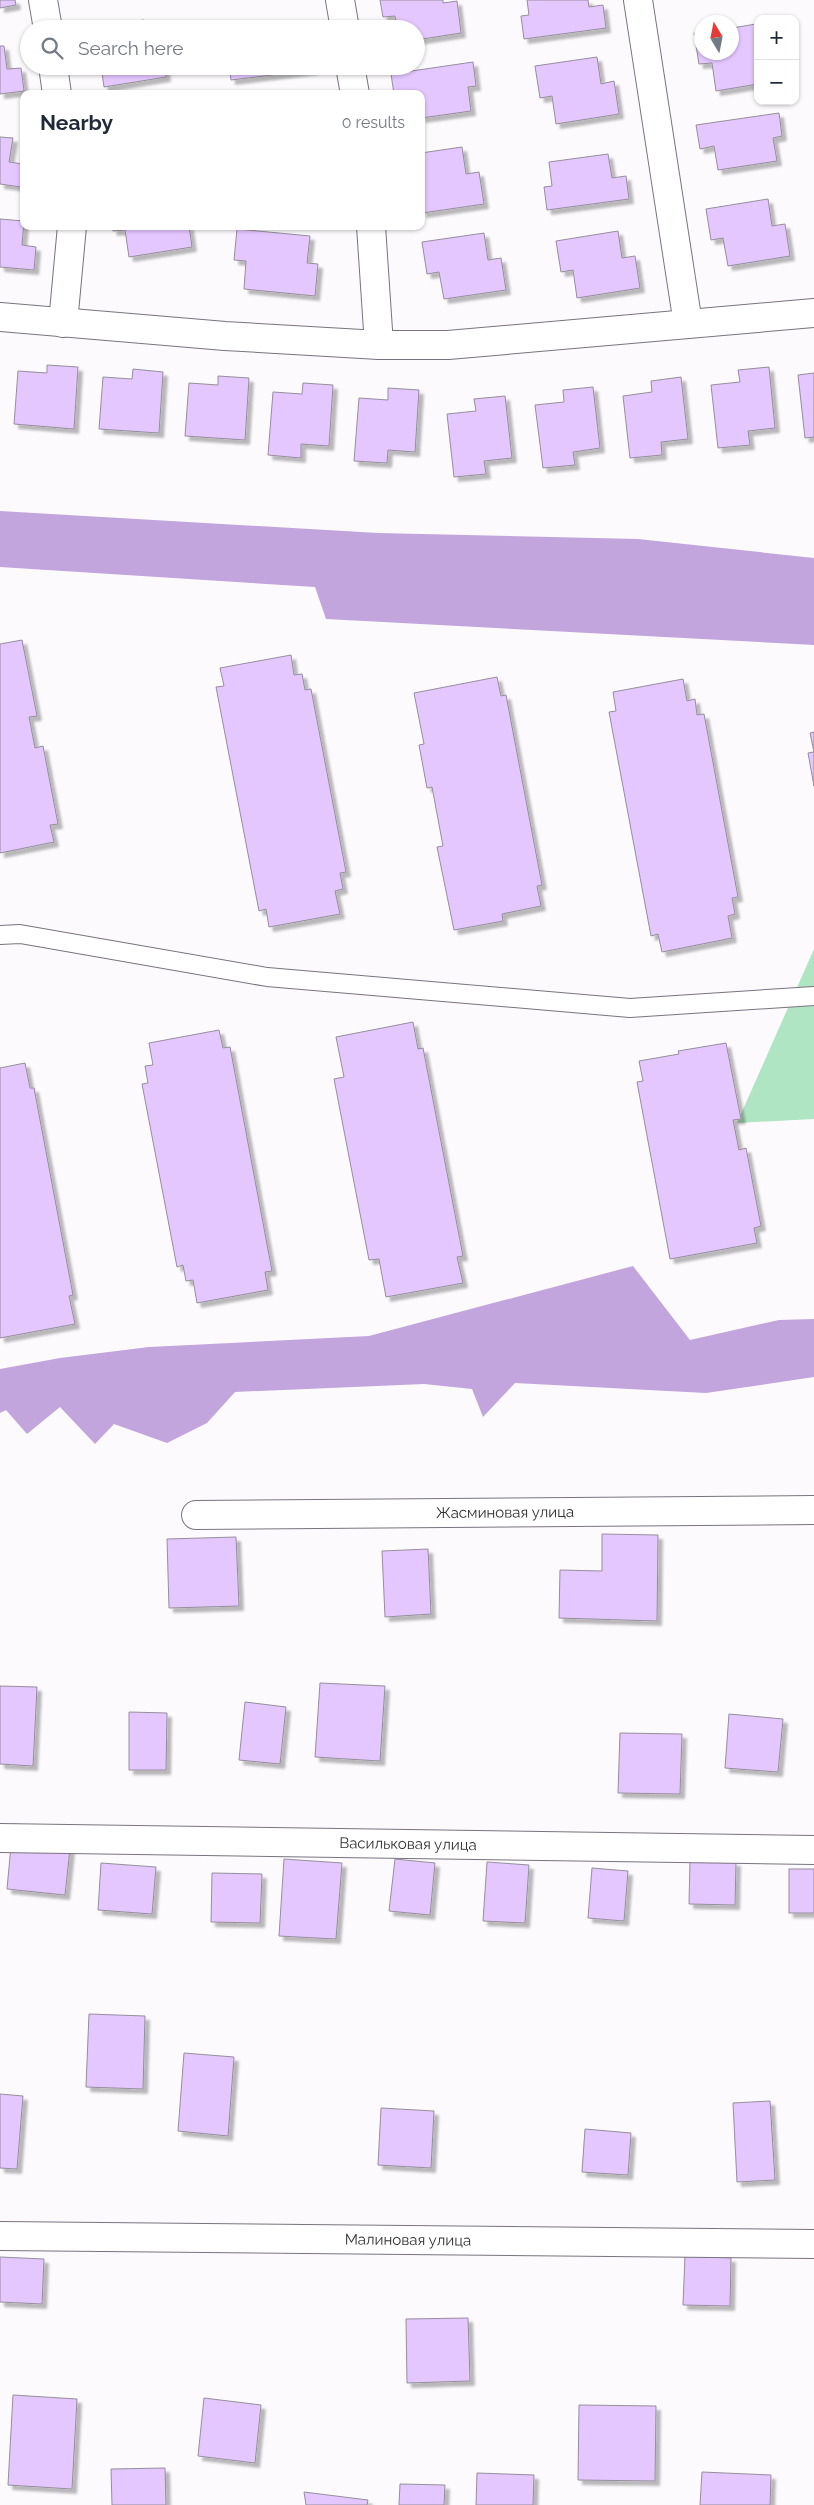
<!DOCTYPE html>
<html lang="en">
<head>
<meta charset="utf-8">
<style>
  :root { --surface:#fff; --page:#f2f2f3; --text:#1f2937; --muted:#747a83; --line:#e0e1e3 }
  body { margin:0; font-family:Raleway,sans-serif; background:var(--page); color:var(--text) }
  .controls { position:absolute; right:15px; top:15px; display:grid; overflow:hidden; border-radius:10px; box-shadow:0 1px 4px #0004 }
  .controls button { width:45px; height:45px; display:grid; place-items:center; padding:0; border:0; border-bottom:1px solid var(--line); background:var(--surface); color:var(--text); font:25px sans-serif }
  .compass { position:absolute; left:694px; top:15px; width:45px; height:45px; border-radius:50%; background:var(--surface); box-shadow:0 1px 4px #0004; rotate:350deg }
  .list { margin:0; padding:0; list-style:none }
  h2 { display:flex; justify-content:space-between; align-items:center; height:65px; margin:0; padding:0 20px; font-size:21px }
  h2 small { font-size:16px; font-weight:400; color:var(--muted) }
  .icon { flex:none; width:28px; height:28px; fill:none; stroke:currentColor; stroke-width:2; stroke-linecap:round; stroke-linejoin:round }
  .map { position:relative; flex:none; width:814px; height:2505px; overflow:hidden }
  .search { position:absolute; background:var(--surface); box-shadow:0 1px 4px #0004; left:20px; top:20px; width:405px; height:55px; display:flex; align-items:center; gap:12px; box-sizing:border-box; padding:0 18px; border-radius:28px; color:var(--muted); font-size:19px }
  .panel { position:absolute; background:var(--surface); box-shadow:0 1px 4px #0004; left:20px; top:90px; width:405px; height:140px; border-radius:10px }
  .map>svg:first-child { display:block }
  .green { fill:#afe5c3 }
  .water { fill:#c2a5dc }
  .building { fill:#e4c7ff; stroke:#958e9b; filter:url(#shadow) }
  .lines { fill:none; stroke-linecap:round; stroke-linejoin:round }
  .service-casing { stroke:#7a737f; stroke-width:20 }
  .minor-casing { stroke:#7a737f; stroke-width:30 }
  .service { stroke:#fff; stroke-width:18 }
  .minor { stroke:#fff; stroke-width:28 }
  .labels { text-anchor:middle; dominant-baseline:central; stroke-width:4.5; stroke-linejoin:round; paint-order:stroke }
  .street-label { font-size:15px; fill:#333035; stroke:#fcfafd }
</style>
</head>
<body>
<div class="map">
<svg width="814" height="2505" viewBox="0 0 814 2505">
  <defs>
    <filter id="shadow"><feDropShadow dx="4.5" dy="4.5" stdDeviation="1" flood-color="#0004"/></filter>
  </defs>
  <rect width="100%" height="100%" fill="#fcfafd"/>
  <polygon class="green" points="814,949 814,1119 737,1123"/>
  <g class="water">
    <polygon points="0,511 378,533 638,539 814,558 814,645 326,619 315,587 0,567"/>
    <polygon points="633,1266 690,1340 779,1320 814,1319 814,1377 706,1393 515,1383 483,1417 472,1389 424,1384 235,1392 207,1423 167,1443 114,1424 95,1444 60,1407 27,1434 6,1410 0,1413 0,1369 60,1358 149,1347 369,1336"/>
  </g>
  <g class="building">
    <polygon points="0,0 15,0 16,5 0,8"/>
    <polygon points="380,0 443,0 443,3 457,1 461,33 416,40 416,29 397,29 395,16 383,17"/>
    <polygon points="527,0 588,0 589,7 603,5 606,28 524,39 521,16 529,15"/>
    <polygon points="144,20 145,29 90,29"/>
    <polygon points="292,24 293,29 258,29"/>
    <polygon points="756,24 758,84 716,91 712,63 699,64 694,33 702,32 702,52 732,52 732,28"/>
    <polygon points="0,46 4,46 7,69 21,68 24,91 0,94"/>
    <polygon points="597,57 601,84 614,81 619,114 556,124 552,96 540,98 535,66"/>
    <polygon points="473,62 476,86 468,87 471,111 421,118 421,94 394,94 391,74"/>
    <polygon points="101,66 165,66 166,77 104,87"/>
    <polygon points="229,66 312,66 313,70 231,80"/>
    <polygon points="779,113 782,136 773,138 777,161 718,170 714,146 700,149 696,125"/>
    <polygon points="0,137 13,138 9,162 23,164 21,187 0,184"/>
    <polygon points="462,147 466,174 479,172 484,204 422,213 421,153"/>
    <polygon points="608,154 612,178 626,176 629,199 547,210 544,187 552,186 549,162"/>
    <polygon points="768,199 772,226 785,224 790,256 728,266 723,238 711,240 706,209"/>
    <polygon points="0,219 24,221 22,245 36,247 34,270 0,267"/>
    <polygon points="112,226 189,226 192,247 129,257 125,230 113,231"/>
    <polygon points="237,229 310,236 307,263 318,264 315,296 244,289 246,261 234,260"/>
    <polygon points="618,231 622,258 635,256 640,288 577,298 573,270 561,272 556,241"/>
    <polygon points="484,233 488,260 501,258 506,290 444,299 439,272 427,274 422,242"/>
    <polygon points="47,365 78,367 74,429 14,424 18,371 47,373"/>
    <polygon points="769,367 775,428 748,431 750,445 718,448 711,385 740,382 738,370"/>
    <polygon points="133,369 163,372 159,433 99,429 103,377 132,379"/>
    <polygon points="814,373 814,437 805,438 798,375"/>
    <polygon points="218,376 249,378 245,440 185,436 189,383 218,385"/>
    <polygon points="681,377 688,439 661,442 662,455 630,458 623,396 652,392 651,381"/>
    <polygon points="303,383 333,385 329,446 301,444 301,458 268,455 273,392 302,394"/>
    <polygon points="593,387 600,448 573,452 575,465 543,468 535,405 564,402 563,390"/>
    <polygon points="388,388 419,390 415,452 388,450 387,463 354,461 359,398 388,400"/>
    <polygon points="505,396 512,458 484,461 486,474 454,477 447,414 476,411 474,399"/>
    <polygon points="22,640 37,716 29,717 35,748 43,746 58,824 50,825 54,842 0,853 0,644"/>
    <polygon points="291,655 294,675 302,674 305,690 311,689 346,872 340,873 343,889 335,891 340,914 269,927 266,909 259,911 216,687 224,686 220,668"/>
    <polygon points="497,677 501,696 506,695 542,885 537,886 541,906 502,914 503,921 454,930 437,847 443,846 432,787 427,788 419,745 424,744 414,693"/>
    <polygon points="683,679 687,701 695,699 697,715 704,714 738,897 732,898 735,914 728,916 732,938 662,952 658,934 651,936 609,712 616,711 613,692"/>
    <polygon points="814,732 814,786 808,753 814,752 810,733"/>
    <polygon points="413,1022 418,1049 423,1048 463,1256 457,1257 463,1283 386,1297 379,1259 369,1260 334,1079 344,1077 336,1037"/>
    <polygon points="219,1030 223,1048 230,1047 272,1271 265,1272 268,1290 197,1303 193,1280 186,1281 183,1265 177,1267 142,1084 148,1083 145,1066 153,1065 149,1043"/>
    <polygon points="726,1043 741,1119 733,1120 739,1150 746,1148 761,1226 754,1228 757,1243 670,1259 637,1082 643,1081 639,1061 679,1054 678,1051"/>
    <polygon points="25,1063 30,1088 34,1088 73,1295 69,1296 75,1324 0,1338 0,1068"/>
    <polygon points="602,1534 658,1535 657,1621 559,1618 560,1570 602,1571"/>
    <polygon points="236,1537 239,1606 169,1608 167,1539"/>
    <polygon points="428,1549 431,1614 385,1617 382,1551"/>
    <polygon points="320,1683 385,1686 380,1761 315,1757"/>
    <polygon points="0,1686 37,1687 33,1766 0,1764"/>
    <polygon points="245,1702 286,1707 280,1764 239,1760"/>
    <polygon points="129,1712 167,1713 166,1770 129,1770"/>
    <polygon points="729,1714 783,1719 778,1772 725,1768"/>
    <polygon points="620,1733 682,1734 680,1794 618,1793"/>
    <polygon points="13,1824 72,1830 65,1895 7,1889"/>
    <polygon points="284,1859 342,1863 336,1939 279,1936"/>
    <polygon points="395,1859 435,1863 430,1915 389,1911"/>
    <polygon points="690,1860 736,1862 735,1905 689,1904"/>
    <polygon points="487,1862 529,1865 525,1923 483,1921"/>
    <polygon points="101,1863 156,1867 152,1914 98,1910"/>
    <polygon points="592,1868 628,1871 624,1921 588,1918"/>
    <rect x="789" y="1869" width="25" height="44"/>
    <polygon points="212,1873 262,1874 260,1923 211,1922"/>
    <polygon points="89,2014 145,2016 143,2089 86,2087"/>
    <polygon points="184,2053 234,2057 228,2136 178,2131"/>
    <polygon points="0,2094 23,2096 17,2169 0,2168"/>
    <polygon points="770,2101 775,2180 737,2182 733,2103"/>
    <polygon points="381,2108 434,2111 431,2168 378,2165"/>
    <polygon points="585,2129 631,2133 628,2175 582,2172"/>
    <polygon points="685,2256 731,2258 730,2306 683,2305"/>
    <polygon points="0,2257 44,2259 42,2304 0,2302"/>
    <polygon points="468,2318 470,2381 407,2383 406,2319"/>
    <polygon points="13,2395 77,2399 72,2489 8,2485"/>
    <polygon points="204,2398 261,2405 255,2463 198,2456"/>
    <polygon points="579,2405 656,2406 655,2481 578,2480"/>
    <polygon points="165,2468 166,2505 112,2505 111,2469"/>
    <polygon points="702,2472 771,2475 770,2505 700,2505"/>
    <polygon points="477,2473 534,2475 533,2505 476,2505"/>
    <polygon points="400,2484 445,2485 444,2505 399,2505"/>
    <polygon points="304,2492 368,2500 367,2505 306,2505"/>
  </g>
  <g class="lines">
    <defs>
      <polyline id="service" points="0,935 20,934 267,977 630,1008 814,996"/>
      <g id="minor">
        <polyline points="43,0 48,29"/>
        <polyline points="340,0 345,29"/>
        <polyline points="638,0 688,324"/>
        <polyline points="53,66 57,94"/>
        <polyline points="350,66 355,94"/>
        <polyline points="371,226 379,345"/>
        <polyline points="0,317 225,336 379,345 448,345 814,313"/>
        <polyline points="63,323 72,226"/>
        <path id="s1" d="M196,1515L814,1510"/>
        <path id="s2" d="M0,1838L814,1850"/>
        <path id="s3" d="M0,2236L814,2244"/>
      </g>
    </defs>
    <use href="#service" class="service-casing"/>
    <use href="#minor" class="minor-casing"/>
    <use href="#service" class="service"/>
    <use href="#minor" class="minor"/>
  </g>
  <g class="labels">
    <g class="street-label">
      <text stroke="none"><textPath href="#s1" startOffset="309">Жасминовая улица</textPath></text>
      <text stroke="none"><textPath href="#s2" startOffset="408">Васильковая улица</textPath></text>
      <text stroke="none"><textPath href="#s3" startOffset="408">Малиновая улица</textPath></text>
    </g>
  </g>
</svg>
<div class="controls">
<button>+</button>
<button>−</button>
</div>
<svg class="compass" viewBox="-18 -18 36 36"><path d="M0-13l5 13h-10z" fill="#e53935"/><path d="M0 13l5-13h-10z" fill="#747a83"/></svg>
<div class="search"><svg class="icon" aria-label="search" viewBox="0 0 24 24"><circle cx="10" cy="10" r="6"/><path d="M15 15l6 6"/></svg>Search here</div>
<section class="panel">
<h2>Nearby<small>0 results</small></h2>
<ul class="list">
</ul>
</section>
</div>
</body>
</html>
